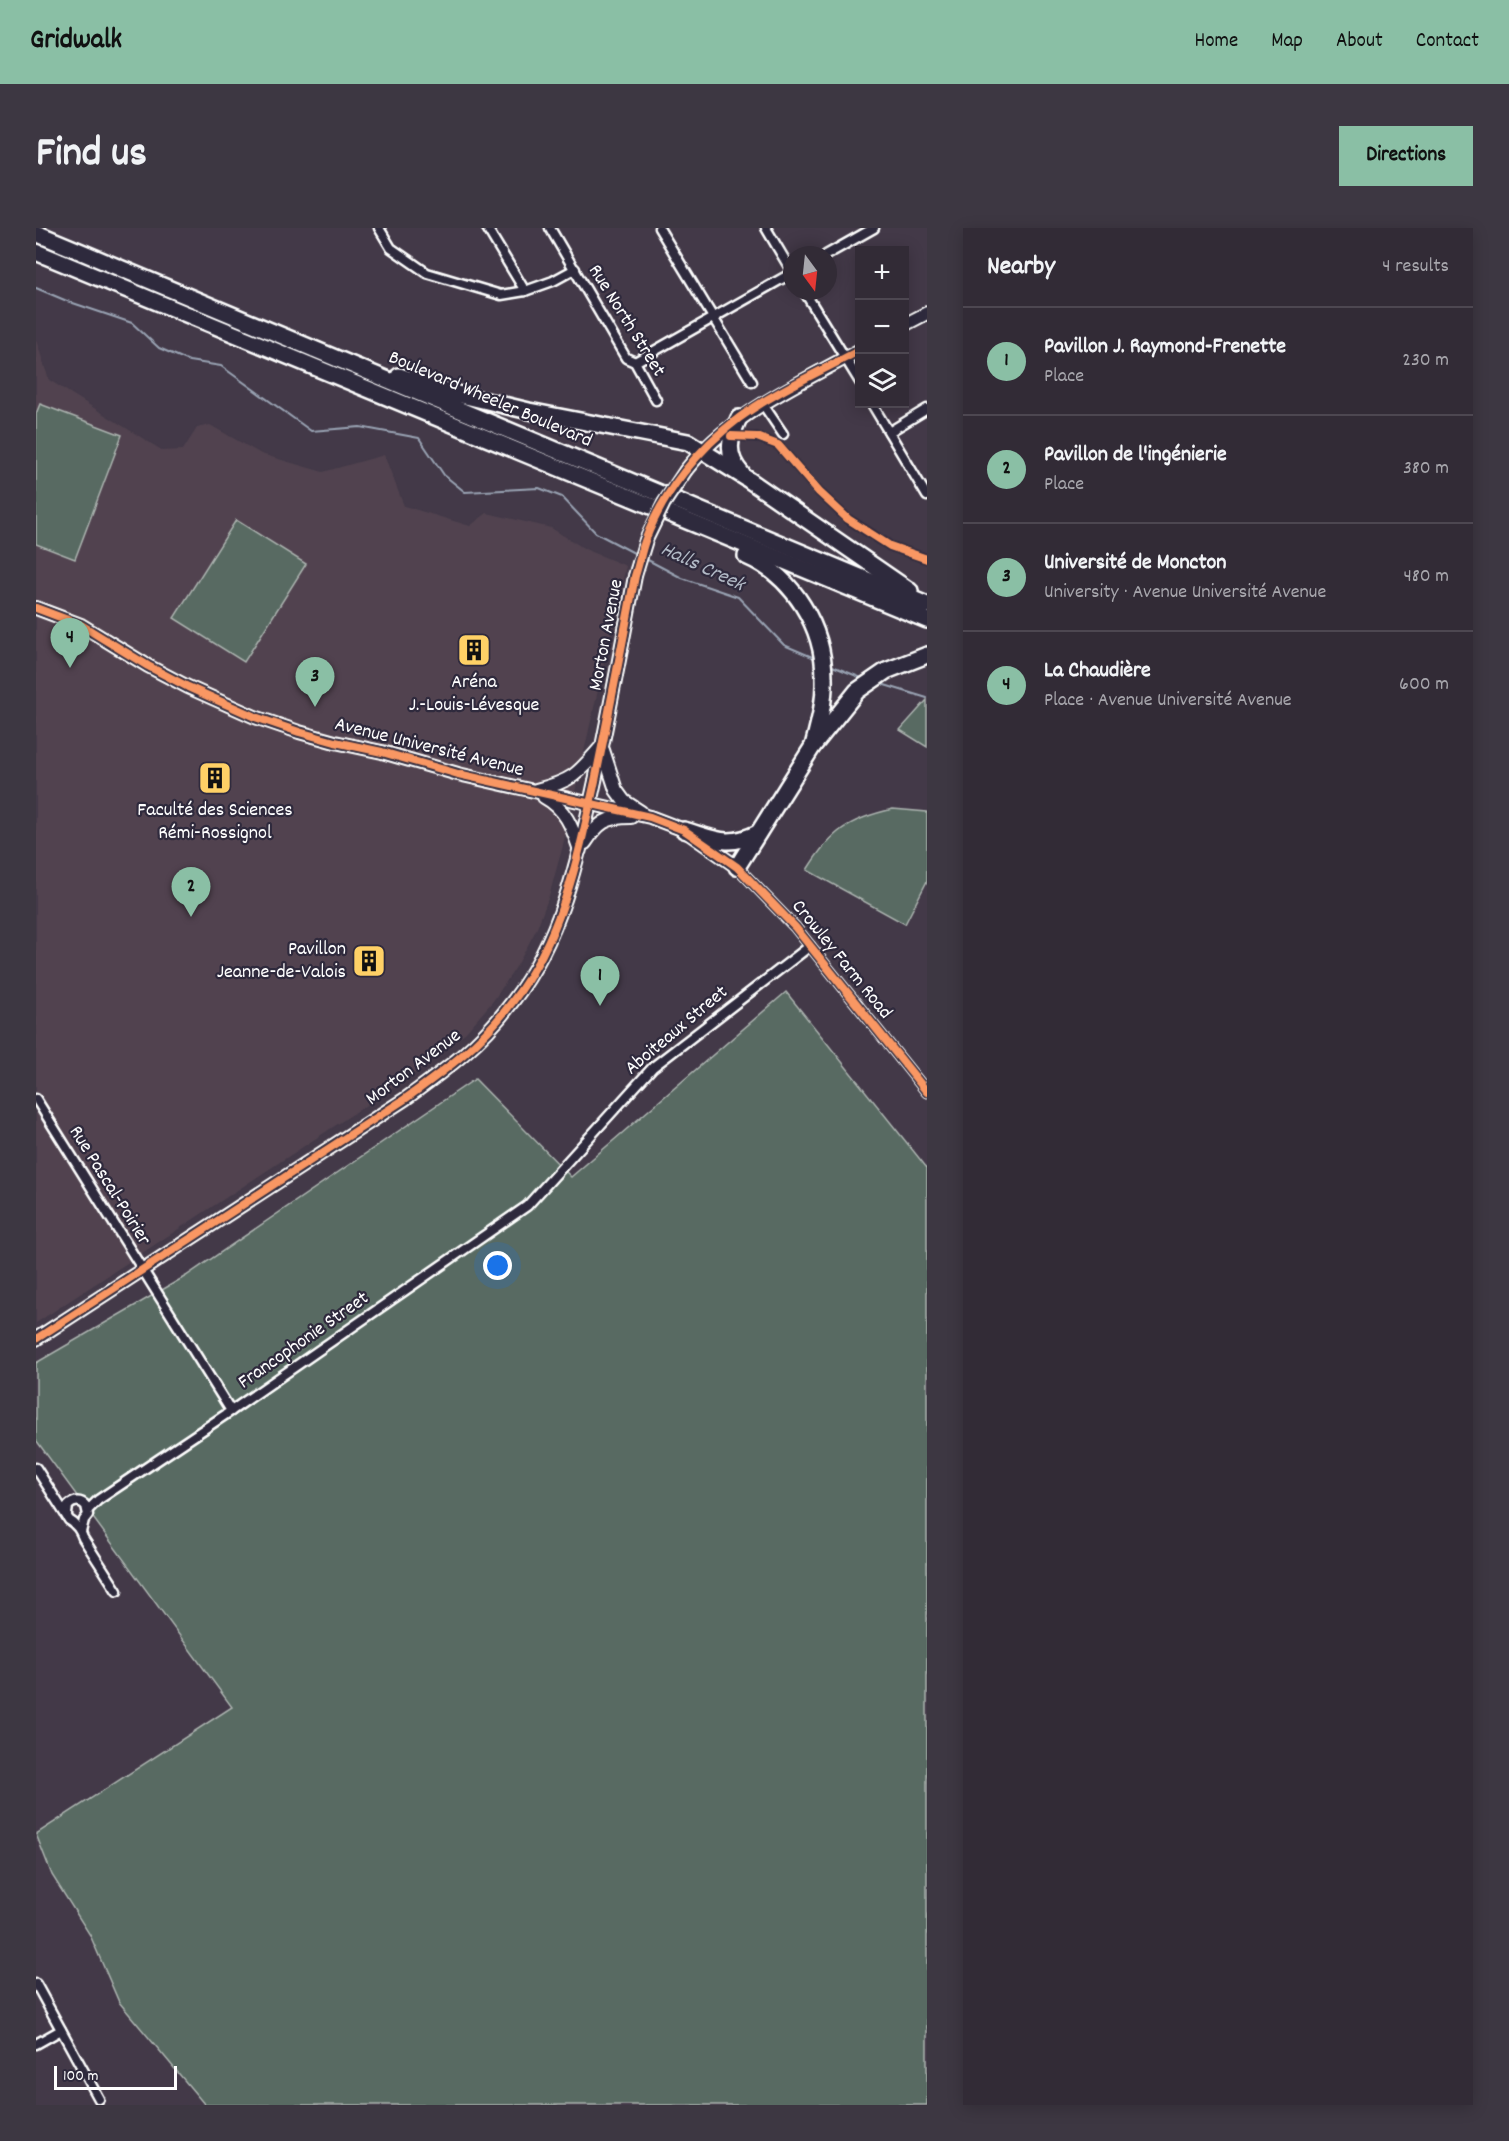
<!DOCTYPE html>
<html lang="en">
<head>
<meta charset="utf-8">
<style>
  :root { --surface:#322b36; --page:#3d3742; --text:#f1f3f6; --muted:#a8a7ad; --line:#4d4751; --accent:#8abfa5 }
  body { margin:0; font-family:Dekko,sans-serif; background:var(--page); color:var(--text) }
  .controls { position:absolute; right:18px; top:18px; display:grid; overflow:hidden; border-radius:0px; box-shadow:0 3px 15px #0003 }
  .controls button { width:54px; height:54px; display:grid; place-items:center; padding:0; border:0; border-bottom:2px solid var(--line); background:var(--surface); color:var(--text); font:30px sans-serif }
  .compass { position:absolute; left:747px; top:18px; width:54px; height:54px; border-radius:50%; background:var(--surface); box-shadow:0 3px 15px #0003; rotate:165deg }
  .scale { position:absolute; left:18px; bottom:15px; width:123px; box-sizing:border-box; padding-left:6px; border:3px solid #fff; border-top:0; font-size:16px; line-height:21px; white-space:nowrap; color:#fff; -webkit-text-stroke:4px #2f2a3d; paint-order:stroke }
  .you { position:absolute; left:462px; top:1038px; width:21px; height:21px; margin:-15px; border:4px solid #fff; border-radius:50%; background:#1a73e8; box-shadow:0 0 0 9px #1a73e833 }
  .badge { display:grid; place-items:center; width:39px; height:39px; border-radius:50%; background:var(--accent); color:#111; font-size:20px; font-weight:700 }
  .pin { position:absolute; translate:-50% -50px; filter:drop-shadow(0 2px 3px #0008) }
  .pin::after { content:''; position:absolute; top:32px; width:21px; height:18px; background:inherit; clip-path:polygon(0 0,100% 0,50% 100%) }
  .list { margin:0; padding:0; list-style:none }
  h2 { display:flex; justify-content:space-between; align-items:center; height:78px; margin:0; padding:0 24px; font-size:26px }
  h2 small { font-size:20px; font-weight:400; color:var(--muted) }
  .list li { display:grid; grid-template-columns:39px 1fr auto; gap:18px; align-items:center; box-sizing:border-box; height:108px; padding:0 24px; border-top:2px solid var(--line) }
  .list b { display:block; font-size:22px; white-space:nowrap }
  .list p { margin:0; font-size:20px; white-space:nowrap; color:var(--muted) }
  .list em { font-size:20px; font-style:normal; color:var(--muted) }
  .icon { flex:none; width:33px; height:33px; fill:none; stroke:currentColor; stroke-width:2; stroke-linecap:round; stroke-linejoin:round }
  .map { position:relative; flex:none; width:891px; height:1877px; overflow:hidden; border-radius:0px }
  header { display:flex; align-items:center; gap:36px; box-sizing:border-box; height:84px; padding:0 30px; background:var(--accent); color:#111 }
  header strong { font-size:28px }
  nav { display:flex; gap:33px; margin-inline-start:auto; font-size:21px }
  .intro { display:flex; align-items:center; justify-content:space-between; box-sizing:border-box; height:144px; padding:0 36px }
  h1 { margin:0; font-size:42px }
  .button { padding:15px 27px; border-radius:0px; background:var(--accent); color:#111; font-size:21px; font-weight:700 }
  main { display:flex; gap:36px; padding:0 36px }
  aside { flex:1; background:var(--surface); border-radius:0px; box-shadow:0 3px 15px #0003 }
  .map>svg:first-child { display:block }
  .built { fill:#51434f }
  .green { fill:#586a62; stroke:#acb4b0; stroke-width:1.5 }
  .lines { fill:none; stroke-linecap:round; stroke-linejoin:round }
  .stream { stroke:#99a3b3; stroke-width:2 }
  .street-casing { stroke:#fff; stroke-width:13 }
  .secondary-casing { stroke:#fff; stroke-width:16 }
  .highway-casing { stroke:#fff; stroke-width:20 }
  .street { stroke:#2f2a3d; stroke-width:8 }
  .secondary { stroke:#2f2a3d; stroke-width:12 }
  .highway { stroke:#2f2a3d; stroke-width:15 }
  .secondary-bridge-casing { stroke:#fff; stroke-width:16; stroke-linecap:butt }
  .secondary-bridge { stroke:#2f2a3d; stroke-width:12 }
  .cycleway-casing { stroke:#2f2a3d; stroke-width:11 }
  .cycleway { stroke:#f99763; stroke-width:8 }
  .labels { text-anchor:middle; dominant-baseline:central; stroke-width:4.5; stroke-linejoin:round; paint-order:stroke }
  .street-label { font-size:20px; fill:#fff; stroke:#2f2a3d }
  .poi-label { font-size:20px; fill:#fff; stroke:#2f2a3d }
  .water-label { font-size:21px; font-style:italic; fill:#b2bac6; stroke:#2f2a3d }
</style>
</head>
<body>
<header>
<strong>Gridwalk</strong>
<nav><a>Home</a><a>Map</a><a>About</a><a>Contact</a></nav>
</header>
<div class="intro"><h1>Find us</h1><a class="button">Directions</a></div>
<main>
<div class="map">
<svg width="891" height="1877" viewBox="0 0 891 1877">
  <rect width="100%" height="100%" fill="#433948"/>
  <filter id="ink" filterUnits="userSpaceOnUse"><feTurbulence type="fractalNoise" baseFrequency=".0167" numOctaves="2"/><feDisplacementMap in="SourceGraphic" scale="12" xChannelSelector="R" yChannelSelector="G"/><feConvolveMatrix kernelMatrix="1 2 1 2 8 2 1 2 1" color-interpolation-filters="sRGB"/></filter>
  <g filter="url(#ink)">
    <polygon class="built" points="0,112 13,152 127,223 147,222 161,200 174,197 225,226 287,244 348,227 368,278 434,298 451,285 515,300 549,321 590,338 526,621 513,668 501,700 482,736 457,773 430,804 382,843 0,1095"/>
    <g class="green">
      <polygon points="4,176 86,207 39,331 0,316 0,186"/>
      <polygon points="200,292 270,336 208,434 138,390"/>
      <polygon points="891,472 891,519 864,502"/>
      <path d="M857,581L891,584V653L869,696L771,642C795,603 813,591 857,581Z"/>
      <polygon points="750,764 891,940 891,1877 169,1877 83,1774 54,1707 16,1647 0,1606 196,1479 0,1212 0,1135 150,1048 439,851 535,949"/>
    </g>
    <g class="lines">
      <g class="stream">
        <polyline points="0,60 31,73 96,95 123,120 153,133 185,138 275,203 324,199 383,210 408,247 429,264 503,260 526,269 560,305 600,326"/>
        <polyline points="608,330 646,350 702,369 748,417 781,431"/>
        <polyline points="794,437 828,451"/>
        <polyline points="842,455 891,470"/>
      </g>
      <defs>
        <g id="street">
          <polyline points="343,0 355,20 391,45 465,67 489,63 517,53 539,41"/>
          <polyline points="451,0 489,63"/>
          <polyline points="514,0 590,130 599,134 620,172"/>
          <polyline points="623,0 716,154"/>
          <polyline points="730,0 756,44"/>
          <polyline points="790,27 838,0"/>
          <polyline points="768,63 824,154"/>
          <polyline points="599,134 756,45"/>
          <polyline points="726,175 747,206"/>
          <polyline points="836,176 891,268"/>
          <polyline points="853,204 891,181"/>
          <polyline points="701,639 759,699 891,864"/>
          <polyline points="0,871 195,1183"/>
          <path d="M0,1240L33,1292C40,1296 44,1301 47,1310L81,1363"/>
          <polyline points="52,1282 62,1272 195,1183 491,978 617,839 774,718"/>
          <path d="M31,1286L32,1278C38,1272 45,1272 50,1278L52,1287L48,1292L45,1304"/>
          <polyline points="0,1756 63,1871"/>
          <polyline points="0,1816 25,1802"/>
        </g>
        <g id="secondary">
          <polyline points="868,97 891,85"/>
          <path d="M650,242C695,185 761,157 824,122"/>
          <polyline points="0,380 45,397 112,438 152,459 219,489 263,504 299,514 346,524 422,546 614,589 648,602 701,639"/>
          <polyline points="567,522 580,562 588,573 605,584"/>
          <path d="M500,562C536,553 541,547 565,519"/>
          <path d="M508,569C530,581 536,599 544,622"/>
          <path d="M549,615C563,594 570,589 595,589"/>
          <path d="M0,1111L369,871C412,840 445,816 477,773C526,709 542,631 559,553C573,485 586,417 599,348"/>
        </g>
        <g id="highway">
          <polyline points="0,5 891,377"/>
          <polyline points="0,24 891,392"/>
          <polyline points="363,148 421,166 493,183 652,214 713,252 874,363"/>
          <path d="M703,190C693,211 689,227 706,246"/>
          <path d="M710,328C757,348 788,399 788,450C789,473 783,495 777,518"/>
          <path d="M648,602C679,611 692,620 722,605"/>
          <polyline points="701,639 777,518 821,463 850,443 891,427"/>
        </g>
      </defs>
      <use href="#street" class="street-casing"/>
      <use href="#secondary" class="secondary-casing"/>
      <use href="#highway" class="highway-casing"/>
      <use href="#street" class="street"/>
      <use href="#secondary" class="secondary"/>
      <use href="#highway" class="highway"/>
      <defs>
        <polyline id="secondary-bridge" points="599,348 610,312 628,275 650,242"/>
      </defs>
      <use href="#secondary-bridge" class="secondary-bridge-casing"/>
      <use href="#secondary-bridge" class="secondary-bridge"/>
      <defs>
        <g id="cycleway">
          <polyline points="695,208 721,209 742,217 783,264 812,291 854,318 891,331"/>
          <polyline points="0,380 45,397 112,438 152,459 219,489 263,504 299,514 346,524 422,546 614,589 648,602 701,639 759,699 891,864"/>
          <path d="M0,1111L369,871C412,840 445,816 477,773C526,709 542,631 559,553C573,485 586,417 599,348C603,336 605,324 609,313C627,264 663,220 703,190C740,163 784,144 824,122"/>
        </g>
      </defs>
      <use href="#cycleway" class="cycleway-casing"/>
      <use href="#cycleway" class="cycleway"/>
    </g>
  </g>
  <defs>
    <symbol id="building-square" viewBox="-11 -11 22 22"><rect x="-9" y="-9" width="18" height="18" rx="4" fill="#ffd166" stroke="#2f2a3d"/><path d="M-4-6H4V6H1V3H-1V6H-4ZM-2.5-4.3h1.7v1.8h-1.7ZM.8-4.3h1.7v1.8H.8ZM-2.5-1h1.7V.8h-1.7ZM.8-1h1.7V.8H.8Z" fill="#111"/></symbol>
  </defs>
  <g fill-rule="evenodd">
    <use href="#building-square" x="419" y="403" width="38" height="38"/>
    <use href="#building-square" x="160" y="531" width="38" height="38"/>
    <use href="#building-square" x="314" y="714" width="38" height="38"/>
  </g>
  <g class="labels">
    <g class="street-label">
      <text transform="translate(590 93) rotate(58)">Rue North Street</text>
      <text transform="translate(454 172) rotate(23)">Boulevard Wheeler Boulevard</text>
      <text transform="translate(571 407) rotate(-79)">Morton Avenue</text>
      <text transform="translate(393 520) rotate(14)">Avenue Université Avenue</text>
      <text transform="translate(805 732) rotate(51)">Crowley Farm Road</text>
      <text transform="translate(641 803) rotate(-40)">Aboiteaux Street</text>
      <text transform="translate(378 840) rotate(-37)">Morton Avenue</text>
      <text transform="translate(73 958) rotate(58)">Rue Pascal-Poirier</text>
      <text transform="translate(268 1113) rotate(-35)">Francophonie Street</text>
    </g>
    <g class="poi-label">
      <text x="438" y="455">Aréna<tspan x="438" dy="23">J.-Louis-Lévesque</tspan></text>
      <text x="179" y="583">Faculté des Sciences<tspan x="179" dy="23">Rémi-Rossignol</tspan></text>
      <text x="310" y="722" text-anchor="end">Pavillon<tspan x="310" dy="23">Jeanne-de-Valois</tspan></text>
    </g>
    <g class="water-label">
      <text transform="translate(666 340) rotate(25)">Halls Creek</text>
    </g>
  </g>
</svg>
<div class="controls">
<button>+</button>
<button>−</button>
<button><svg class="icon" aria-label="layers" viewBox="0 0 24 24"><path d="M12 4l9 5-9 5-9-5zM3 14l9 5 9-5"/></svg></button>
</div>
<svg class="compass" viewBox="-18 -18 36 36"><path d="M0-13l5 13h-10z" fill="#e53935"/><path d="M0 13l5-13h-10z" fill="#a8a7ad"/></svg>
<div class="scale">100 m</div>
<div class="you"></div>
<div class="pin badge" style="left:564px;top:778px">1</div>
<div class="pin badge" style="left:155px;top:689px">2</div>
<div class="pin badge" style="left:279px;top:479px">3</div>
<div class="pin badge" style="left:34px;top:440px">4</div>
</div>
<aside>
<h2>Nearby<small>4 results</small></h2>
<ul class="list">
<li><span class="badge">1</span><div><b>Pavillon J. Raymond-Frenette</b><p>Place</p></div><em>230 m</em></li>
<li><span class="badge">2</span><div><b>Pavillon de l'ingénierie</b><p>Place</p></div><em>380 m</em></li>
<li><span class="badge">3</span><div><b>Université de Moncton</b><p>University · Avenue Université Avenue</p></div><em>480 m</em></li>
<li><span class="badge">4</span><div><b>La Chaudière</b><p>Place · Avenue Université Avenue</p></div><em>600 m</em></li>
</ul>
</aside>
</main>
</body>
</html>
